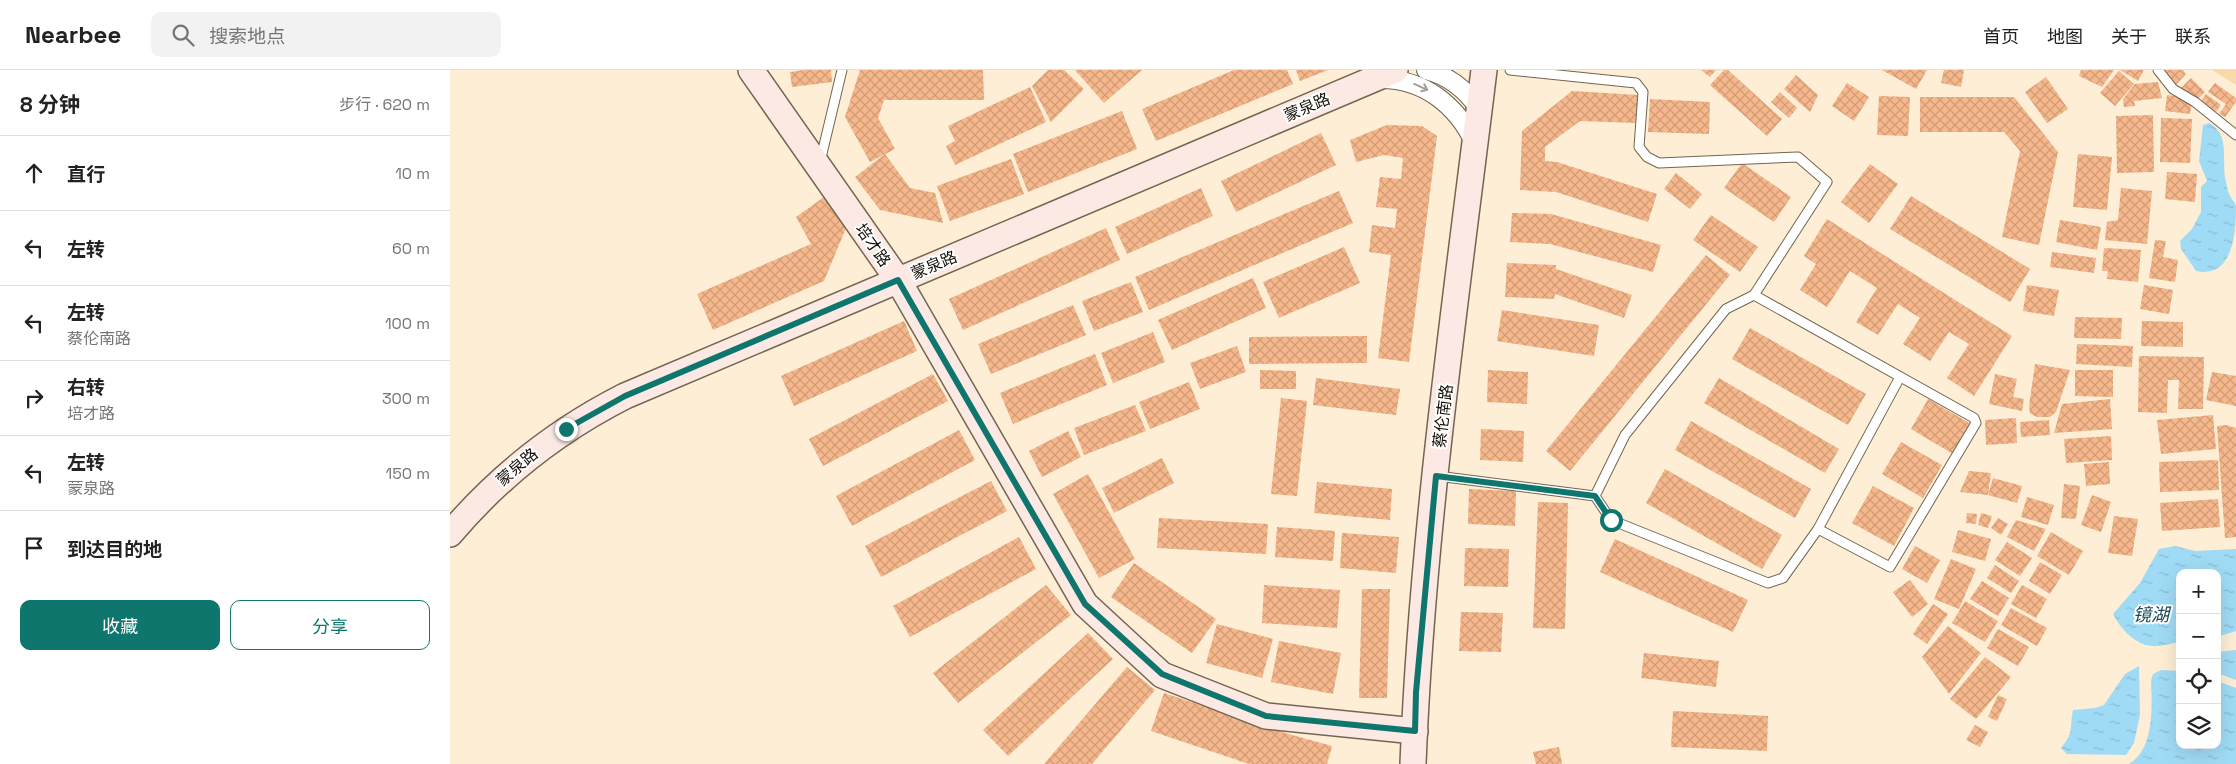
<!DOCTYPE html>
<html lang="zh">
<head>
<meta charset="utf-8">
<style>
  :root { --surface:#fff; --page:#f2f2f2; --text:#222; --muted:#767676; --line:#e0e0e0; --accent:#0f766e }
  body { margin:0; font-family:"Space Grotesk","Noto Sans SC",sans-serif; background:var(--page); color:var(--text) }
  .controls { position:absolute; right:15px; bottom:15px; display:grid; overflow:hidden; border-radius:10px; box-shadow:0 5px 20px #0002 }
  .controls button { width:45px; height:45px; display:grid; place-items:center; padding:0; border:0; border-bottom:1px solid var(--line); background:var(--surface); color:var(--text); font:25px sans-serif }
  .stop { position:absolute; width:15px; height:15px; margin:-11px; border:4px solid #0f766e; border-radius:50%; background:#fff }
  .stop.end { background:#0f766e; border-color:#fff; box-shadow:0 1px 5px #0008 }
  .list { margin:0; padding:0; list-style:none }
  h2 { display:flex; justify-content:space-between; align-items:center; height:65px; margin:0; padding:0 20px; font-size:21px }
  h2 small { font-size:16px; font-weight:400; color:var(--muted) }
  .list li { display:grid; grid-template-columns:32px 1fr auto; gap:15px; align-items:center; box-sizing:border-box; height:75px; padding:0 20px; border-top:1px solid var(--line) }
  .list b { display:block; font-size:19px; white-space:nowrap }
  .list p { margin:0; font-size:16px; white-space:nowrap; color:var(--muted) }
  .list em { font-size:16px; font-style:normal; color:var(--muted) }
  .actions { display:flex; gap:10px; padding:15px 20px }
  .actions a { flex:1; padding:11px 0; border:1px solid var(--accent); border-radius:10px; text-align:center; font-size:18px; color:var(--accent) }
  .actions .main { background:var(--accent); color:#fff }
  .icon { flex:none; width:28px; height:28px; fill:none; stroke:currentColor; stroke-width:2; stroke-linecap:round; stroke-linejoin:round }
  .map { position:relative; flex:none; width:1786px; height:694px; overflow:hidden }
  header { display:flex; align-items:center; gap:30px; box-sizing:border-box; height:70px; padding:0 25px; background:var(--surface); border-bottom:1px solid var(--line) }
  header strong { font-size:24px }
  nav { display:flex; gap:28px; margin-inline-start:auto; font-size:18px }
  .search { width:350px; height:45px; background:var(--page); display:flex; align-items:center; gap:12px; box-sizing:border-box; padding:0 18px; border-radius:10px; color:var(--muted); font-size:19px }
  main { display:flex }
  aside { flex:1; background:var(--surface) }
  .map>svg:first-child { display:block }
  .grass { fill:#f7daa7 }
  .water { fill:url(#water-ripples) }
  .building { fill:url(#building-cross-hatch) }
  .lines { fill:none; stroke-linecap:round; stroke-linejoin:round }
  .lane-casing { stroke:#736650; stroke-width:11 }
  .street-casing { stroke:#736650; stroke-width:20 }
  .secondary-casing { stroke:#736650; stroke-width:28 }
  .lane { stroke:#fff; stroke-width:9 }
  .street { stroke:#fff; stroke-width:18 }
  .secondary { stroke:#fce9e4; stroke-width:25 }
  .oneway { stroke:#a19f9b }
  .route { stroke:#0f766e; stroke-width:6 }
  .labels { text-anchor:middle; dominant-baseline:central; stroke-width:4; stroke-linejoin:round; paint-order:stroke }
  .street-label { font-size:16px; fill:#130f06; stroke:#fff }
  .water-label { font-size:18px; font-style:italic; fill:#1a495a; stroke:#fff }
</style>
</head>
<body>
<header>
<strong>Nearbee</strong>
<div class="search"><svg class="icon" aria-label="search" viewBox="0 0 24 24"><circle cx="10" cy="10" r="6"/><path d="M15 15l6 6"/></svg>搜索地点</div>
<nav><a>首页</a><a>地图</a><a>关于</a><a>联系</a></nav>
</header>
<main>
<aside>
<h2>8 分钟<small>步行 · 620 m</small></h2>
<ul class="list">
<li><svg class="icon" aria-label="ahead" viewBox="0 0 24 24"><path d="M12 20V5M6 11l6-6 6 6"/></svg><div><b>直行</b></div><em>10 m</em></li>
<li><svg class="icon" aria-label="left" viewBox="0 0 24 24"><path d="M17 20v-9H6M10 6l-5 5 5 5"/></svg><div><b>左转</b></div><em>60 m</em></li>
<li><svg class="icon" aria-label="left" viewBox="0 0 24 24"><path d="M17 20v-9H6M10 6l-5 5 5 5"/></svg><div><b>左转</b><p>蔡伦南路</p></div><em>100 m</em></li>
<li><svg class="icon" aria-label="right" viewBox="0 0 24 24"><path d="M7 20v-9h11M14 6l5 5-5 5"/></svg><div><b>右转</b><p>培才路</p></div><em>300 m</em></li>
<li><svg class="icon" aria-label="left" viewBox="0 0 24 24"><path d="M17 20v-9H6M10 6l-5 5 5 5"/></svg><div><b>左转</b><p>蒙泉路</p></div><em>150 m</em></li>
<li><svg class="icon" aria-label="arrive" viewBox="0 0 24 24"><path d="M6 21V4h12l-3 4 3 4H6"/></svg><div><b>到达目的地</b></div></li>
</ul>
<div class="actions"><a class="main">收藏</a><a>分享</a></div>
</aside>
<div class="map">
<svg width="1786" height="694" viewBox="0 0 1786 694">
  <defs>
    <pattern id="water-ripples" width="26" height="14" patternUnits="userSpaceOnUse" patternTransform="scale(1.25)"><rect width="26" height="14" fill="#a0dbf5"/><path d="M2 4q2-2 4 0t4 0M15 11q2-2 4 0t4 0" fill="none" stroke="#89bbd1"/></pattern>
    <pattern id="building-cross-hatch" width="8" height="8" patternUnits="userSpaceOnUse" patternTransform="scale(1.25)"><rect width="8" height="8" fill="#f5b78b"/><path d="M0 0l8 8M0 8l8-8" fill="none" stroke="#d19c76"/></pattern>
  </defs>
  <rect width="100%" height="100%" fill="#fdeed5"/>
  <polygon class="grass" points="1762,0 1786,0 1786,15"/>
  <g class="water">
    <path d="M1759,53C1780,64 1772,88 1775,108C1777,114 1777,121 1780,126C1782,130 1785,132 1786,136C1786,163 1783,209 1746,201L1731,179L1730,171L1742,159L1751,142V117L1757,111L1749,91L1753,55Z"/>
    <path d="M1725,476L1745,481L1786,479V561L1767,567V503H1730V572C1721,573 1710,577 1702,576C1684,574 1670,558 1663,544L1690,513L1709,479Z"/>
    <polygon points="1786,580 1786,610 1767,603 1767,582"/>
    <path d="M1689,596L1690,645L1684,673L1676,685L1617,684L1611,678C1625,661 1619,658 1623,640L1645,638L1654,635L1675,604Z"/>
    <path d="M1711,600L1730,601V675H1767V611L1786,618V694H1679C1705,679 1702,635 1701,610L1703,604Z"/>
  </g>
  <g class="building">
    <polygon points="354,0 381,0 382,12 342,17 340,2"/>
    <polygon points="410,0 533,0 534,30 434,30 428,48 445,79 420,92 395,47"/>
    <polygon points="598,0 614,0 634,19 601,52 582,16"/>
    <polygon points="625,0 692,0 654,33"/>
    <polygon points="784,0 837,0 843,14 706,71 692,39"/>
    <polygon points="846,0 878,0 850,11"/>
    <polygon points="1251,0 1266,0 1260,7"/>
    <polygon points="1274,0 1278,0 1332,49 1317,66 1260,15"/>
    <polygon points="1432,0 1477,0 1466,19"/>
    <polygon points="1494,0 1514,0 1511,17 1491,13"/>
    <polygon points="1631,0 1664,0 1652,17 1629,6"/>
    <polygon points="1670,0 1694,0 1688,11"/>
    <polygon points="1710,0 1733,0 1736,4 1724,17"/>
    <polygon points="1669,1 1684,14 1665,36 1650,23"/>
    <polygon points="1346,5 1368,25 1360,42 1334,19"/>
    <polygon points="1596,7 1618,39 1597,53 1575,22"/>
    <polygon points="1741,8 1755,22 1746,31 1729,20"/>
    <polygon points="1708,12 1712,28 1684,31 1685,36 1674,37 1673,29 1685,14"/>
    <polygon points="1397,13 1419,27 1404,51 1382,36"/>
    <polygon points="1765,13 1786,28 1786,32 1775,47 1769,44 1776,34 1758,22"/>
    <polygon points="580,17 596,52 505,95 496,76 505,71 498,56"/>
    <polygon points="1122,21 1188,25 1186,53 1130,51 1095,77 1095,91 1107,92 1207,124 1198,152 1106,122 1070,120 1072,61"/>
    <polygon points="1330,22 1347,38 1339,48 1321,32"/>
    <polygon points="1756,24 1771,35 1766,42 1751,31"/>
    <polygon points="1717,25 1734,27 1742,31 1740,44 1715,41"/>
    <polygon points="1429,26 1460,27 1458,66 1427,65"/>
    <polygon points="1470,27 1564,27 1608,82 1589,175 1552,167 1570,81 1554,62 1470,62"/>
    <polygon points="1200,29 1260,32 1259,64 1198,62"/>
    <polygon points="672,41 687,79 578,122 563,84"/>
    <polygon points="1703,45 1704,102 1667,103 1666,46"/>
    <polygon points="1711,48 1742,49 1740,93 1710,92"/>
    <polygon points="937,55 972,56 987,66 959,292 928,288 941,185 919,182 922,155 945,158 947,139 926,137 930,107 951,109 953,88 934,85 906,92 900,70"/>
    <polygon points="871,63 886,95 786,142 771,111"/>
    <polygon points="435,84 460,118 485,123 493,153 430,140 405,107"/>
    <polygon points="1628,84 1662,87 1657,140 1623,137"/>
    <polygon points="561,89 574,124 500,151 487,116"/>
    <polygon points="1292,93 1341,127 1324,152 1274,118"/>
    <polygon points="1420,94 1448,114 1419,153 1391,132"/>
    <polygon points="1717,102 1747,104 1745,132 1715,129"/>
    <polygon points="1226,103 1252,124 1240,139 1214,119"/>
    <polygon points="751,118 763,146 677,184 665,157"/>
    <polygon points="1671,118 1702,121 1697,174 1655,170 1657,152 1668,150"/>
    <polygon points="889,121 903,153 699,240 685,207"/>
    <polygon points="1461,126 1580,199 1560,232 1440,159"/>
    <polygon points="374,127 396,158 374,211 263,260 247,224 361,174 346,147"/>
    <polygon points="1062,143 1101,144 1211,175 1203,202 1100,174 1060,172"/>
    <polygon points="1261,145 1308,177 1290,202 1243,170"/>
    <polygon points="1377,149 1562,266 1524,326 1497,308 1519,274 1499,262 1480,291 1453,274 1470,248 1448,234 1428,265 1406,252 1427,218 1400,201 1377,237 1350,220 1366,194 1354,186"/>
    <polygon points="1610,150 1651,157 1647,180 1606,172"/>
    <polygon points="656,158 670,190 513,260 499,229"/>
    <polygon points="1705,170 1716,171 1713,187 1728,190 1725,212 1699,208"/>
    <polygon points="894,177 910,213 829,248 813,212"/>
    <polygon points="1654,178 1691,180 1688,212 1657,209 1658,201 1652,201"/>
    <polygon points="1602,182 1646,188 1644,203 1600,197"/>
    <polygon points="1256,185 1280,205 1120,401 1096,381"/>
    <polygon points="1057,193 1106,195 1106,199 1182,225 1174,248 1105,224 1104,229 1055,227"/>
    <polygon points="803,208 816,238 722,280 708,250"/>
    <polygon points="681,212 693,242 644,261 632,231"/>
    <polygon points="1577,215 1609,220 1604,246 1573,241"/>
    <polygon points="1694,215 1723,220 1719,244 1690,239"/>
    <polygon points="623,235 636,265 541,304 528,274"/>
    <polygon points="1052,240 1149,255 1144,286 1047,271"/>
    <polygon points="1625,247 1672,248 1671,269 1624,268"/>
    <polygon points="454,251 467,281 344,336 331,306"/>
    <polygon points="1692,251 1733,252 1733,277 1691,276"/>
    <polygon points="1300,258 1416,324 1398,355 1282,289"/>
    <polygon points="703,262 715,292 663,313 651,283"/>
    <polygon points="917,266 917,293 799,294 799,267"/>
    <polygon points="1627,274 1683,276 1682,297 1626,294"/>
    <polygon points="787,276 796,302 750,319 740,293"/>
    <polygon points="645,284 657,315 563,354 550,323"/>
    <polygon points="1689,286 1754,287 1753,339 1728,339 1729,310 1718,310 1717,343 1688,342"/>
    <polygon points="1585,294 1620,300 1606,342 1600,347 1587,347 1580,343 1579,336"/>
    <polygon points="810,300 846,301 846,319 810,319"/>
    <polygon points="1038,300 1078,302 1077,334 1037,332"/>
    <polygon points="1625,300 1663,300 1663,327 1625,326"/>
    <polygon points="1762,302 1786,306 1786,336 1756,330"/>
    <polygon points="483,304 498,331 373,396 359,369"/>
    <polygon points="1545,304 1567,309 1563,327 1574,329 1572,341 1539,334"/>
    <polygon points="866,308 950,319 946,345 863,335"/>
    <polygon points="1269,308 1389,379 1375,403 1254,333"/>
    <polygon points="739,312 750,339 700,359 689,332"/>
    <polygon points="831,328 857,331 847,426 821,424"/>
    <polygon points="1478,329 1521,354 1503,384 1461,359"/>
    <polygon points="1660,329 1662,359 1604,363 1612,334"/>
    <polygon points="685,335 696,361 634,385 624,358"/>
    <polygon points="1763,345 1766,379 1711,384 1707,350"/>
    <polygon points="1566,348 1567,373 1536,375 1535,350"/>
    <polygon points="1599,350 1600,365 1571,367 1570,352"/>
    <polygon points="1241,351 1361,419 1345,448 1225,380"/>
    <polygon points="1776,355 1786,358 1786,467 1775,468 1767,356"/>
    <polygon points="1031,359 1074,361 1073,392 1030,390"/>
    <polygon points="509,360 525,390 402,456 386,426"/>
    <polygon points="618,361 631,387 592,407 579,381"/>
    <polygon points="1661,366 1662,390 1616,393 1614,369"/>
    <polygon points="1451,372 1492,395 1473,428 1432,404"/>
    <polygon points="712,388 724,413 664,443 652,418"/>
    <polygon points="1768,390 1769,420 1710,422 1709,392"/>
    <polygon points="1659,392 1660,414 1636,416 1634,394"/>
    <polygon points="1215,399 1332,465 1312,499 1196,433"/>
    <polygon points="1519,401 1541,403 1538,425 1510,422"/>
    <polygon points="638,404 685,489 649,508 603,424"/>
    <polygon points="1543,408 1572,416 1567,433 1538,425"/>
    <polygon points="541,411 557,441 431,507 415,476"/>
    <polygon points="867,412 942,419 940,450 864,443"/>
    <polygon points="1614,414 1630,416 1626,449 1611,448"/>
    <polygon points="1423,416 1464,438 1444,476 1402,453"/>
    <polygon points="1019,419 1066,421 1065,456 1018,454"/>
    <polygon points="1642,425 1661,432 1651,462 1631,455"/>
    <polygon points="1577,427 1604,435 1598,455 1571,447"/>
    <polygon points="1768,429 1770,457 1712,461 1710,433"/>
    <polygon points="1088,432 1118,433 1115,559 1083,558"/>
    <polygon points="1517,443 1527,444 1526,454 1516,453"/>
    <polygon points="1531,443 1542,446 1538,458 1528,455"/>
    <polygon points="1664,446 1688,449 1682,486 1658,483"/>
    <polygon points="709,448 818,454 816,484 707,478"/>
    <polygon points="1548,448 1558,454 1551,465 1541,458"/>
    <polygon points="1566,450 1596,459 1584,481 1557,467"/>
    <polygon points="827,457 885,461 883,491 825,487"/>
    <polygon points="1508,460 1541,469 1535,491 1502,482"/>
    <polygon points="1601,462 1633,481 1619,505 1587,486"/>
    <polygon points="892,463 949,467 946,503 890,498"/>
    <polygon points="569,467 586,499 460,567 443,536"/>
    <polygon points="1165,469 1298,530 1283,562 1150,502"/>
    <polygon points="1557,472 1582,488 1570,506 1545,490"/>
    <polygon points="1465,476 1490,490 1477,513 1452,499"/>
    <polygon points="1015,478 1059,479 1058,517 1014,516"/>
    <polygon points="1501,489 1526,499 1509,539 1484,529"/>
    <polygon points="1590,492 1612,505 1600,524 1579,511"/>
    <polygon points="684,493 766,549 742,583 661,527"/>
    <polygon points="1545,495 1569,511 1561,523 1537,508"/>
    <polygon points="1460,510 1478,534 1462,547 1443,522"/>
    <polygon points="1532,511 1559,528 1548,546 1520,529"/>
    <polygon points="596,515 621,545 508,633 483,603"/>
    <polygon points="814,515 890,520 887,558 812,553"/>
    <polygon points="1572,515 1597,529 1586,548 1561,534"/>
    <polygon points="912,519 940,519 937,628 909,628"/>
    <polygon points="1515,531 1548,551 1535,572 1502,553"/>
    <polygon points="1483,534 1498,544 1477,574 1463,564"/>
    <polygon points="1561,538 1597,558 1587,576 1551,555"/>
    <polygon points="1011,542 1053,543 1051,582 1009,581"/>
    <polygon points="767,554 823,569 812,608 756,593"/>
    <polygon points="1498,556 1531,583 1499,624 1472,587"/>
    <polygon points="1548,559 1579,577 1568,596 1537,578"/>
    <polygon points="638,563 663,589 558,686 533,660"/>
    <polygon points="829,571 891,583 883,624 821,612"/>
    <polygon points="1194,583 1269,591 1266,617 1191,608"/>
    <polygon points="1535,587 1561,607 1526,649 1500,629"/>
    <polygon points="677,597 705,620 642,694 594,694"/>
    <polygon points="714,623 835,663 882,676 877,694 799,694 701,661"/>
    <polygon points="1548,625 1557,629 1547,651 1538,647"/>
    <polygon points="1223,641 1318,646 1317,681 1221,677"/>
    <polygon points="1525,655 1538,662 1530,677 1516,670"/>
    <polygon points="1109,677 1112,694 1086,694 1083,682"/>
  </g>
  <g class="lines">
    <defs>
      <g id="lane">
        <polyline points="1060,0 1186,13 1193,22 1189,77 1197,87 1209,93 1348,87 1377,112 1304,225 1524,348 1526,353 1440,497 1368,459"/>
        <polyline points="1708,0 1723,19 1745,32 1786,65"/>
        <polyline points="370,92 392,0"/>
        <polyline points="1304,225 1276,239 1175,365 1145,426 1161,450 1318,513 1333,508 1368,459 1450,307"/>
        <polyline points="987,406 1145,426"/>
      </g>
      <g id="street">
        <path d="M976,0C999,6 1016,19 1029,39"/>
        <path d="M929,9C973,8 1007,35 1025,74"/>
      </g>
      <g id="secondary">
        <polyline points="301,0 448,210 635,534 712,605 816,646 965,661"/>
        <path d="M0,464C49,406 106,361 175,326L945,0"/>
        <path d="M963,694C972,462 1006,230 1034,0"/>
      </g>
    </defs>
    <use href="#lane" class="lane-casing"/>
    <use href="#street" class="street-casing"/>
    <use href="#secondary" class="secondary-casing"/>
    <use href="#lane" class="lane"/>
    <use href="#street" class="street"/>
    <use href="#secondary" class="secondary"/>
  </g>
  <defs><path id="oneway-shaft" d="M-6 0H5M1.5-3L5.5 0L1.5 3" fill="none" stroke-width="1.6" stroke-linecap="round" stroke-linejoin="round" transform="scale(1.25)"/></defs>
  <use class="oneway" href="#oneway-shaft" transform="translate(971 17) rotate(24)"/>
  <g class="lines">
    <polyline class="route" points="116,359 175,326 448,210 635,534 712,604 816,646 965,661 966,622 986,406 1145,426 1161,450"/>
  </g>
  <g class="labels">
    <g class="street-label">
      <text transform="translate(857 37) rotate(-23)">蒙泉路</text>
      <text transform="translate(423 175) rotate(55)">培才路</text>
      <text transform="translate(484 195) rotate(-23)">蒙泉路</text>
      <text transform="translate(993 346) rotate(-83)">蔡伦南路</text>
      <text transform="translate(67 397) rotate(-40)">蒙泉路</text>
    </g>
    <g class="water-label">
      <text x="1701" y="544">镜湖</text>
    </g>
  </g>
</svg>
<div class="controls">
<button>+</button>
<button>−</button>
<button><svg class="icon" aria-label="locate" viewBox="0 0 24 24"><circle cx="12" cy="12" r="6"/><path d="M12 2v4M12 18v4M2 12h4M18 12h4"/></svg></button>
<button><svg class="icon" aria-label="layers" viewBox="0 0 24 24"><path d="M12 4l9 5-9 5-9-5zM3 14l9 5 9-5"/></svg></button>
</div>
<div class="stop" style="left:1161px;top:450px"></div>
<div class="stop end" style="left:116px;top:359px"></div>
</div>
</main>
</body>
</html>
